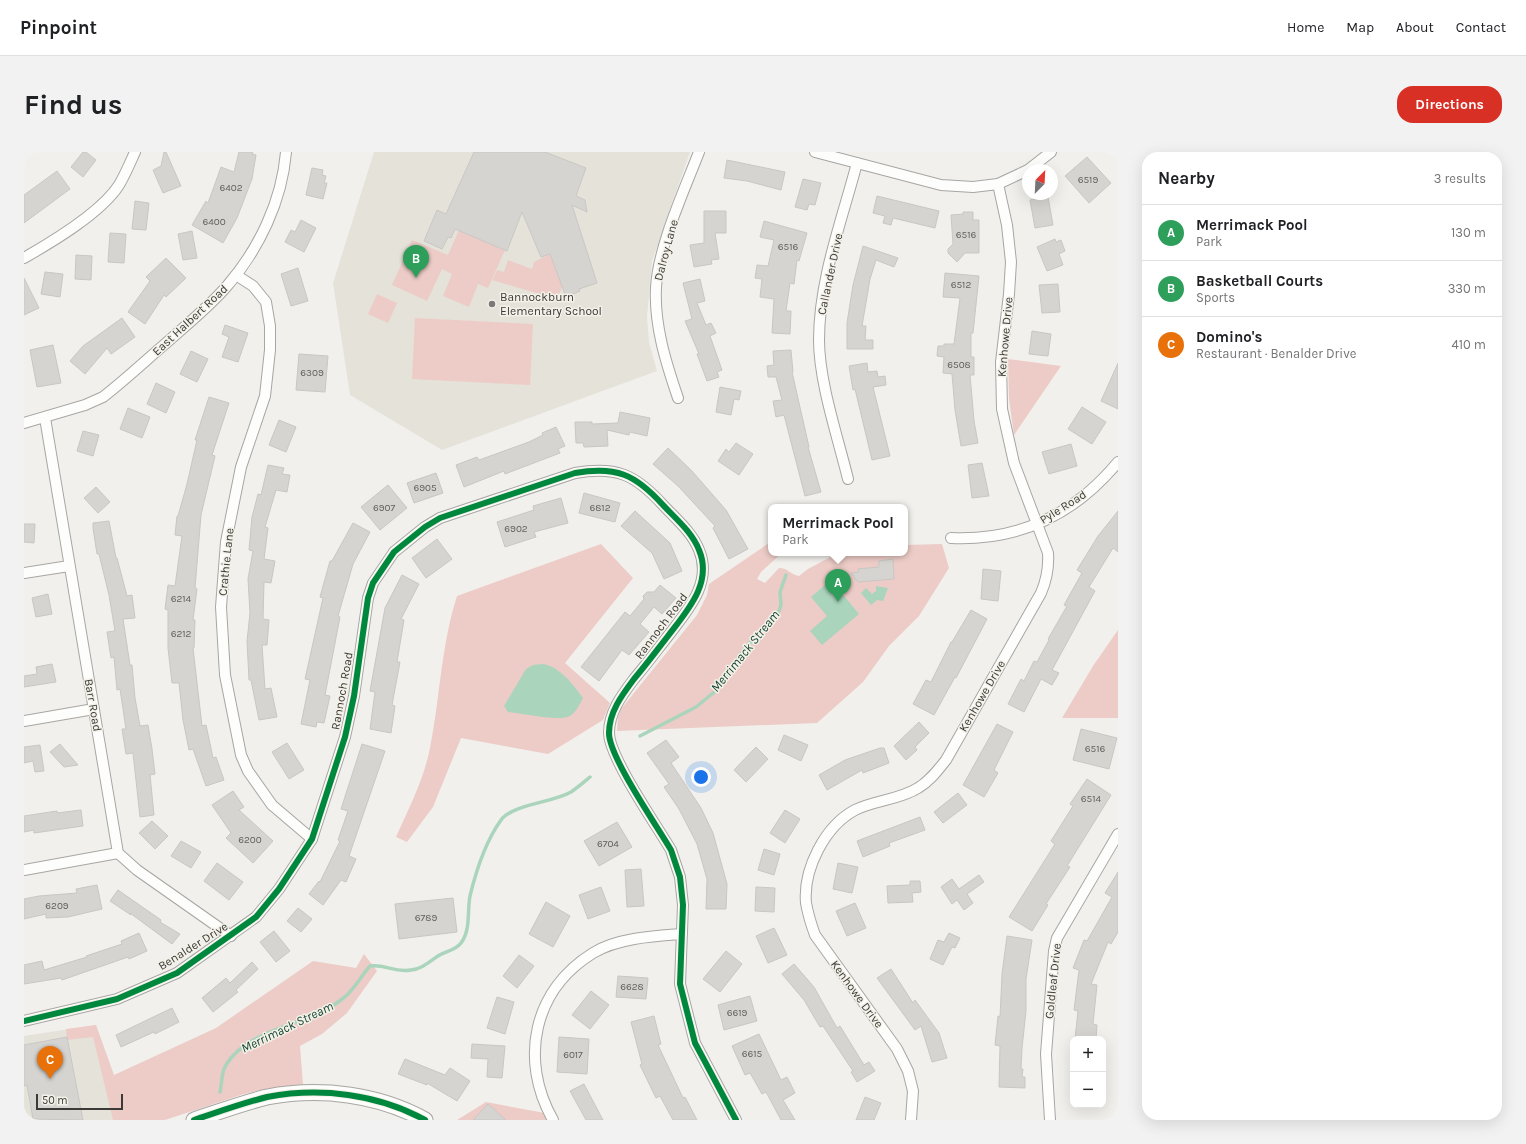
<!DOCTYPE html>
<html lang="en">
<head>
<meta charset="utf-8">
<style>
  :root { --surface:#fff; --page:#f2f2f2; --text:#202124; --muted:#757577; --line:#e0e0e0; --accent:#d93025 }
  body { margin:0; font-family:Karla,sans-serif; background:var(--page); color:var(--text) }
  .controls { position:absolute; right:12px; bottom:12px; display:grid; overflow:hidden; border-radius:8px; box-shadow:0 4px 16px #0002 }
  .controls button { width:36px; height:36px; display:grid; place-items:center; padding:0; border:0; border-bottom:1px solid var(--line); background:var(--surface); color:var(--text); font:20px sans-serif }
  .compass { position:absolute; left:998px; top:12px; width:36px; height:36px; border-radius:50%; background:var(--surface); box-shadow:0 4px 16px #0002; rotate:24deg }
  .scale { position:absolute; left:12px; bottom:10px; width:87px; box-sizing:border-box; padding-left:4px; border:2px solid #3b3a37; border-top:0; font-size:11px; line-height:14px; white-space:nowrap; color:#3b3a37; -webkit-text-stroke:3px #f4f1e9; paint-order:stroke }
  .you { position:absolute; left:677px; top:625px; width:14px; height:14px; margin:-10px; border:3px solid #fff; border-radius:50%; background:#1a73e8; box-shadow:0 0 0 6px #1a73e833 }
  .badge { display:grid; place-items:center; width:26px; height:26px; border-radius:50%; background:var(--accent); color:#fff; font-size:13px; font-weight:700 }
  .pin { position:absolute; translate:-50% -33px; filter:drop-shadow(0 1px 2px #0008) }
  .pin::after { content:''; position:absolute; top:21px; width:14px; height:12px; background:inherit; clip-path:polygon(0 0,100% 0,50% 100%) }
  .popup { position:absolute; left:744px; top:352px; width:140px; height:52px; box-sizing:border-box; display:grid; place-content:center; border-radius:8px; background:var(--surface); filter:drop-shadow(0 1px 3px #0005); font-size:13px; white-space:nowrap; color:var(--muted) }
  .popup b { font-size:15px; color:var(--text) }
  .popup::after { content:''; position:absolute; left:50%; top:100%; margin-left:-8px; border:8px solid transparent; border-top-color:var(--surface) }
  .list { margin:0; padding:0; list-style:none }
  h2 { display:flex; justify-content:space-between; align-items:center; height:52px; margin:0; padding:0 16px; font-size:17px }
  h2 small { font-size:13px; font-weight:400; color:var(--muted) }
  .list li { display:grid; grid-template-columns:26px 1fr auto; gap:12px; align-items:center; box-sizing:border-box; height:56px; padding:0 16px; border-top:1px solid var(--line) }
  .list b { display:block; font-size:15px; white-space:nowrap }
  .list p { margin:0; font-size:13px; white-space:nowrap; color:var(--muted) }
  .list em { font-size:13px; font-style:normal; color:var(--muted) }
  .map { position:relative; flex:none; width:1094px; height:968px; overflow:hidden; border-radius:16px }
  header { display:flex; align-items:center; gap:24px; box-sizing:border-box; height:56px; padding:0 20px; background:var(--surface); border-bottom:1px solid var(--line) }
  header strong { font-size:19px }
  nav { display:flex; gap:22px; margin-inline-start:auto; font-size:14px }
  .intro { display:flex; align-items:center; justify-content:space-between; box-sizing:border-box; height:96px; padding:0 24px }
  h1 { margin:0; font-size:28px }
  .button { padding:10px 18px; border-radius:16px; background:var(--accent); color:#fff; font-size:14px; font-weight:700 }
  main { display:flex; gap:24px; padding:0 24px }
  aside { flex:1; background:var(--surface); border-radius:16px; box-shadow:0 4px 16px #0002 }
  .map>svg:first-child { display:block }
  .built { fill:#e5e2d9 }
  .green { fill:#edccc7 }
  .water { fill:#aad4bc }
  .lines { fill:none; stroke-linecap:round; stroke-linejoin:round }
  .stream { stroke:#aad4bc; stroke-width:3.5 }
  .building { fill:#d6d4d1; stroke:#c9c7c4 }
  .minor-casing { stroke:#a7a6a3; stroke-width:12 }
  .secondary-casing { stroke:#a7a6a3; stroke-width:17 }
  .minor { stroke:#fdfdfc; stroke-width:10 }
  .secondary { stroke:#fdfdfc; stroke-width:15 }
  .cycleway-casing { stroke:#f4f1e9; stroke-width:8 }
  .cycleway { stroke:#00873e; stroke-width:6 }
  .poi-dot { fill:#7b7a76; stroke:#f4f1e9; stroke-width:1.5 }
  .labels { text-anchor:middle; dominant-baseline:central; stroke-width:3; stroke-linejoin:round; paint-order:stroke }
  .number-label { font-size:10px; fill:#62605e }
  .street-label { font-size:12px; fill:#3b3a37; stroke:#f4f1e9 }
  .poi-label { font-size:12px; fill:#3b3a37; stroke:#f4f1e9; text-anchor:start }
  .water-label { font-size:13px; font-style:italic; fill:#164630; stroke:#f4f1e9 }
</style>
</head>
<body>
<header>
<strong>Pinpoint</strong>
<nav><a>Home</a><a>Map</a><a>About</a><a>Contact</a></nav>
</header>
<div class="intro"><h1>Find us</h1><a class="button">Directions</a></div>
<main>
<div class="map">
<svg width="1094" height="968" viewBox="0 0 1094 968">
  <rect width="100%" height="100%" fill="#f1f0ec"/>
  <g class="built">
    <polygon points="350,0 666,0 628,109 623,165 625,190 633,219 418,298 326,243 309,131"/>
    <polygon points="72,873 105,968 0,968 0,884"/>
  </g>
  <g class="green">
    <polygon points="435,78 481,98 464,136 454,132 445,155 419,144 428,122 418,117 403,149 368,133 388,88 424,103"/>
    <polygon points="526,102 538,135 533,147 468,128 473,118 480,120 484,108 508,117 510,110"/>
    <polygon points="353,142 373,151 364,171 344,162"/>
    <polygon points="391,166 509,172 506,233 388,227"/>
    <polygon points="984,207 1037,214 990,283 985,247"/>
    <path d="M745,391L747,392V401H758L737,420L733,427L741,431L755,416C764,416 767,423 775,424L784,417L814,401H881V393L918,392L925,416L895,464L865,494L839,530L793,571L593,579L594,565L597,557L673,463L683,443L685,432Z"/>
    <path d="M577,392L609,426L541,511L586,551L579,568L524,602L437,586L409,655L383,690L372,685C385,656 400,627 406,596C416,546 417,494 433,444Z"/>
    <polygon points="1094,478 1094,566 1038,566 1069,514"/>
    <polygon points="340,802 353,819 323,861 298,882 276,894 279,933 241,937 220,942 141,968 89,968 69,885 43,888 42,877 72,873 90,923 192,876 289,809 332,816"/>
    <polygon points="462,950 526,962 529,968 433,968"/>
  </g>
  <g class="water">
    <polygon points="807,428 835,462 798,493 786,479 803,464 787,445"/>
    <polygon points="852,434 864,436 859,449 853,448 847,453 837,441 842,436 848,442 852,439"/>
    <path d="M519,512C536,515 549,532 559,546C556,552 552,560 546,564C535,570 497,561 484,560L480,554L502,517L509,513Z"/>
  </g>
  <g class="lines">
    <g class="stream">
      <polyline points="616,584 672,555 694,537 721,496 755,459 757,453 756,440 762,423"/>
      <path d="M196,940C198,932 197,920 202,913C223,877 284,873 317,848C330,839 336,825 346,814C362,812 370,821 387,818C398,817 405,810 414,804C421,799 431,799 437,791C447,778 443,759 446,744C452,719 462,689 477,668C489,652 528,651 547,640C553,636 560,630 566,625"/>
    </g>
  </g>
  <g class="building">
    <polygon points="59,0 62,0 72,8 59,25 47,15"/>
    <polygon points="140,0 142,0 157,34 139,41 129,18 137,14"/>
    <polygon points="215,0 229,0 228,2 232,3 228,27 213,66 199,91 168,73 182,49 184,51 197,15 210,20"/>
    <polygon points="450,0 521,0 562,16 552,44 561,48 563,60 548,53 573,131 555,137 556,139 542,145 526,102 517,105 498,60 483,99 431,77 427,86 424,85 418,97 400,89 413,58 422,62"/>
    <polygon points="1063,5 1087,31 1065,51 1041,24"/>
    <polygon points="703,8 761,20 757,38 723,29 700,26"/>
    <polygon points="288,16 299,18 298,23 302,24 300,31 303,31 299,47 282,43"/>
    <polygon points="33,19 46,37 0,71 0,43"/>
    <polygon points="779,27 797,31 791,53 785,52 783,58 771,55"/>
    <polygon points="853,44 915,59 911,76 869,66 867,73 859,71 861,64 849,61"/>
    <polygon points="1024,45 1029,73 1011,76 1006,48"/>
    <polygon points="111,49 125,51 122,78 108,77"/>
    <polygon points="680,59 702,59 702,81 691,81 695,107 687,108 688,112 670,115 666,93 680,91"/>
    <polygon points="939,60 949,60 949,68 955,68 955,101 941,101 933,110 924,101 924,97 929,92 927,63 939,62"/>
    <polygon points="277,68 292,76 280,100 261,90 267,78 271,80"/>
    <polygon points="740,69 783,81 775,109 773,108 770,132 766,131 762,159 767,159 766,182 748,181 750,147 736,145 738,127 731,126 733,113 744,114 750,88 736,85"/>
    <polygon points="168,79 173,106 159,108 154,82"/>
    <polygon points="86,81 102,82 100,111 84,110"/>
    <polygon points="1031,87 1032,90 1037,88 1041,99 1035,102 1039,113 1023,119 1013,95"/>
    <polygon points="839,94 874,106 870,115 852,108 846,127 838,174 842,174 841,188 849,188 849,197 823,197 823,171 829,133"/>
    <polygon points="52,103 68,104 67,128 51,127"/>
    <polygon points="142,106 162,126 142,145 140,143 121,172 104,160 126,129 122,125"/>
    <polygon points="274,116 284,149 267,154 257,122"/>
    <polygon points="21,120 39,122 36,145 17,142"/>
    <polygon points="921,121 955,124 949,181 947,181 947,205 950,205 950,223 946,223 950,269 954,291 937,294 931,258 928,222 919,221 920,205 913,204 914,194 920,194 920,192 930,192 936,146 919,145"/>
    <polygon points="0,126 15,156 0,163"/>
    <polygon points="676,127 681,149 673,151 682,173 687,171 692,181 686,184 698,218 693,220 695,225 683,229 673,202 675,202 661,169 668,167 659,131"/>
    <polygon points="1034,132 1036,160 1018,161 1015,133"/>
    <polygon points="98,166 111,185 87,202 83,196 61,222 46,209 59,194"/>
    <polygon points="201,173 224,181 214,210 198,205 205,185 198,182"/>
    <polygon points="1008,179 1027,182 1024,204 1005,202"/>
    <polygon points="29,193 37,231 13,235 6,198"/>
    <polygon points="767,198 769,220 768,220 785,295 784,295 797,340 781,344 760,263 752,265 749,249 758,248 752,225 744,225 743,214 750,213 749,199"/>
    <polygon points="167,199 184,207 173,230 156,222"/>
    <polygon points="275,202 304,204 301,240 272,238"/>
    <polygon points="843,211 844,220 853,219 854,225 861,224 862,233 849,235 866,304 848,308 831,237 829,238 825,214"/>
    <polygon points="1094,211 1094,257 1077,249"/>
    <polygon points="132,231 151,240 142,261 123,252"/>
    <polygon points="696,235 717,239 715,248 710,247 707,263 692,260"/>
    <polygon points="185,245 205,251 188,303 191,304 177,363 171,436 173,437 169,468 171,468 170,496 169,496 178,574 182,573 189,606 192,605 200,628 182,634 169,597 165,598 159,568 155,531 148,531 144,496 144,458 141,457 144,433 151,434 158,384 151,383 153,364 154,364 163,332 173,288 171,288"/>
    <polygon points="1058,255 1082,270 1068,292 1044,277"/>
    <polygon points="104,256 126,265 118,286 96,277"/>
    <polygon points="596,260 626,266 623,284 606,280 605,283 583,278 584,294 560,295 559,291 552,291 551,270 568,270 568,272 594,271"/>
    <polygon points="255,268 272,275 262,300 245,293"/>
    <polygon points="532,275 541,294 534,297 536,301 481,322 480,319 440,335 432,313 453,305 455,308 505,290 519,283 518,281"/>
    <polygon points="59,279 75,283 69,304 53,299"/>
    <polygon points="712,291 729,302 715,323 694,309 702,297 705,300"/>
    <polygon points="1047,292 1053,314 1025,322 1018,300"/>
    <polygon points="644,296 668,319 702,358 724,397 705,407 689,376 691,374 654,334 629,312"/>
    <polygon points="958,311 965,344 948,346 944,313"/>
    <polygon points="244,313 260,316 258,322 266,323 263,340 252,338 241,375 244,376 240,407 251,409 247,431 240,430 239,467 245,468 243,493 238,493 241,537 247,536 253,565 235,568 227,528 225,528 223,489 226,461 224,427 229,399 225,398 228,365 234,342 237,343"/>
    <polygon points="412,321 419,341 390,351 383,331"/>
    <polygon points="364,333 383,356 356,378 337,355"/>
    <polygon points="72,335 86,350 74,361 60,346"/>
    <polygon points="560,341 596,351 591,370 555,361"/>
    <polygon points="537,346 544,371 510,380 512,385 481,395 473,370 510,358 509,354"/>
    <polygon points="611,359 646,391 658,419 640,427 628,401 597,374"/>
    <polygon points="1094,359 1094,400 1089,396 1065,435 1071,439 1028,518 1035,521 1028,533 1017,527 1000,560 984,552 997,527 1000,529 1010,509 1013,510 1025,488 1024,487 1043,454 1040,453 1058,421 1053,418 1074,384"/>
    <polygon points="85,369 92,406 93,406 103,444 108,443 111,466 99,467 106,513 108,513 111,546 116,574 124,573 128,597 131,622 126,623 130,663 116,665 109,601 102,602 98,577 102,577 96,537 93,538 90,505 87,506 83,480 91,479 85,443 75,402 73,402 69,376 69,371"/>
    <polygon points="329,371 346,380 329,412 314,464 316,465 301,543 306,544 300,571 293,570 292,575 277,572 286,528 281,527 299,446 296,445 306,409 308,409"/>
    <polygon points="0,372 11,372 10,391 0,390"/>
    <polygon points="413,387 428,407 402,426 388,406"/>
    <polygon points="869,407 870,427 834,430 827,421 835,420 834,417 855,415 855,409"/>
    <polygon points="959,417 977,419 974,449 957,447"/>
    <polygon points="378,423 395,432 377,467 380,468 373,510 376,510 368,553 371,554 367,581 346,577 351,540 346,539 361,456"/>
    <polygon points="636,433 652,446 638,462 630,455 616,472 625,480 605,503 598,498 575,529 557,515 601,460 606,464 620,447 619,444 623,440 630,440"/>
    <polygon points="24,442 28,462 12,465 8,446"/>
    <polygon points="947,458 963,467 932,526 931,525 910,563 889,552 902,528 907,530 927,490 928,490"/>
    <polygon points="28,512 32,530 0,535 0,524 13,522 12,515"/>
    <polygon points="895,570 905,581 891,595 893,598 882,608 870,594"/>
    <polygon points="973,572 989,580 970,618 974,621 960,645 939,633"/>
    <polygon points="1057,577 1093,586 1085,617 1049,608"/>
    <polygon points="760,583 784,593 777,609 754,598"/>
    <polygon points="642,588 655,605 647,611 677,656 689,681 703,732 702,757 682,757 683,727 673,692 655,657 640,635 645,632 623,601"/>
    <polygon points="263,591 280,618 265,627 248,600"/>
    <polygon points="36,592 54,613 40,615 26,600"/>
    <polygon points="338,592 361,599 325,704 332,707 322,730 317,728 299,753 285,742 295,729 296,730 316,689 314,688 324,659 317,657"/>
    <polygon points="16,593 20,619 11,620 9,609 0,611 0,595"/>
    <polygon points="732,595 744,607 722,630 710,618"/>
    <polygon points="856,596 860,596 865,611 839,621 838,618 803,638 795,623 821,608"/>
    <polygon points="1063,627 1087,643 1043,714 1046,715 1022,752 1024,753 1008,779 985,765 1031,692 1027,689 1049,654 1046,652"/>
    <polygon points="209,639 220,655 215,658 249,689 229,711 202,686 207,681 188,653"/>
    <polygon points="934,641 943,653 919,671 910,660"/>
    <polygon points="57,658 59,674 10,681 10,678 0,680 0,664 33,659 33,661"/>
    <polygon points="761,658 776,667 761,691 746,681"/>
    <polygon points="896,665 901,678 865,691 866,694 839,705 833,689"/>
    <polygon points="128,669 144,684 131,697 115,681"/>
    <polygon points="593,670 608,695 575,714 560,689"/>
    <polygon points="157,689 177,700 167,716 147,704"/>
    <polygon points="740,697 756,702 750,723 734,718"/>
    <polygon points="193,711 219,730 205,748 180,729"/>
    <polygon points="814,711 834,715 828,741 809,737"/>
    <polygon points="617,717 620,754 603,755 601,718"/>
    <polygon points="1094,720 1094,780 1087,792 1084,790 1067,832 1073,833 1069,872 1073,873 1072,887 1051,887 1054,859 1050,858 1055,818 1049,816 1060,788 1063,789 1088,745 1081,741"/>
    <polygon points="955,723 960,730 943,742 949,751 940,758 933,748 928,752 917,735 928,727 935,737"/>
    <polygon points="886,729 896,729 897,740 888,741 889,750 864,751 863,734 886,733"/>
    <polygon points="73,733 78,757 44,765 22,766 22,762 0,767 0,747 15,744 53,741 52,737"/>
    <polygon points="577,735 586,759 564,767 555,743"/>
    <polygon points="732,735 751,736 750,760 731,759"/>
    <polygon points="94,738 137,768 136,770 156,782 148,792 106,761 107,763 86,749"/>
    <polygon points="429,746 433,780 375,787 371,752"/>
    <polygon points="522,750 546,764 529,795 505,782"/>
    <polygon points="831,751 842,776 823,784 812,759"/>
    <polygon points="274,756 288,767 277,780 263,769"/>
    <polygon points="750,776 763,803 744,811 732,784"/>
    <polygon points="250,779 266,799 252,810 236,790"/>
    <polygon points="115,781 123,799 105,807 104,805 38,828 37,826 0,832 0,813 18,809 20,818 63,805 62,804 98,792 97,789"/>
    <polygon points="925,781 936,786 931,796 928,795 919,813 906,807 914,788 920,790"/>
    <polygon points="983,784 1008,788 1002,827 1002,859 998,896 997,917 999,917 998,925 1001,925 1001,936 975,935 976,894 971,893 974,864 976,865 978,822"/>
    <polygon points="702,799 718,812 696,840 679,827"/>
    <polygon points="495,803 510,814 493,836 479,824"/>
    <polygon points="228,810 234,817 212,838 214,840 189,860 178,846 202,826 206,831"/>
    <polygon points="770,812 790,835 813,876 816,874 840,913 845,910 851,919 833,930 827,920 829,919 799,874 796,875 780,848 758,822"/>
    <polygon points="867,817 889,851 891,848 915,881 923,906 908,910 897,874 891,878 853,826"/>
    <polygon points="594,824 624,826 622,847 592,845"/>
    <polygon points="567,839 585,853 566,877 548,863"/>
    <polygon points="726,844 733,869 700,878 694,853"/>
    <polygon points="473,845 490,850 481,882 463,876"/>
    <polygon points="148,856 155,870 131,882 130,880 97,895 92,883"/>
    <polygon points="630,864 637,892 634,893 659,946 661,945 673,968 649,968 636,944 632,946 616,913 618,912 607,870"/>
    <polygon points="735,882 757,928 763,925 771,941 759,948 771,968 757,968 742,940 738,942 726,921 721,923 708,894"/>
    <polygon points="43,885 59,968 9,967 3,933 0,934 0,893"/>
    <polygon points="535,885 565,887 563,922 533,920"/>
    <polygon points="448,892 481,894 478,926 463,925 464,907 447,906"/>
    <polygon points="381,907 421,923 426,916 446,929 433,949 403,931 403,933 374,922"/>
    <polygon points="560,932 579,968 562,968 546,939"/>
    <polygon points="841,945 857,951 850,968 832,968"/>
    <polygon points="464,952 482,968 449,968"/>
  </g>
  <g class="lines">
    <defs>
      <g id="minor">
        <polyline points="791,0 917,33 949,35 974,32 1004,18"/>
        <polyline points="1004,18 1027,0"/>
        <path d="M0,106C28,90 77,61 95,33C101,23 106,11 111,0"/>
        <polyline points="212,123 229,134 242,150 246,174 246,198 241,244 217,315 202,390 197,455 201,523 217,603 224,619 248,653 288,687"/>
        <path d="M654,246C642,211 630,173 632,136C634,95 660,39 675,0"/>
        <polyline points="21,266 94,701 113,718 207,784"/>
        <path d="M0,271L61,253L79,245C101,228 121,209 141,192C162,173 185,155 203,134C235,97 258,49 262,0"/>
        <path d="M824,327C814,286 795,230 795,188C795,128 818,68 833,11"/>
        <path d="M927,386C995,389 1051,362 1094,310"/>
        <polyline points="0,421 45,414"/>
        <polyline points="0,569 70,557"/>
        <polyline points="0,718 94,701"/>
        <path d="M0,869L93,847L153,821L232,765L255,737L288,687L321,585L330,544L344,446L349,431L370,400L401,375L416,366L551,321C592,314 611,322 639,353C652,367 668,380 675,398C689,431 663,459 644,484C633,498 622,513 610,527C598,543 585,560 585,581C585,605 633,674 647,698L656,725L659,753L656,832L671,891L712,968"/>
        <path d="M529,968C495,908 509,838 569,801C593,786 630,784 658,782"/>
        <path d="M887,968L889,939L884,919L873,897L791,783C787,772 784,762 782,751C779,717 801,674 831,658C851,648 875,648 894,636C906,629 914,618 922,608L1017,441C1023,427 1025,416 1024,401L990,311L978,257L977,210L985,142L987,110L983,73L974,32"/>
        <polyline points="1026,968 1022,902 1030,799 1033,786 1094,682"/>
      </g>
      <path id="secondary" d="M170,968C194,960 219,951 243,945C296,935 354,942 401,968"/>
    </defs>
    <use href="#minor" class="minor-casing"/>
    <use href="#secondary" class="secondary-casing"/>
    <use href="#minor" class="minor"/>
    <use href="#secondary" class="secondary"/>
    <defs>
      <g id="cycleway">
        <path d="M0,869L93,847L153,821L232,765L255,737L288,687L321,585L330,544L344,446L349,431L370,400L401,375L416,366L551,321C592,314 611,322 639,353C652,367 668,380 675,398C689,431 663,459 644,484C633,498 622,513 610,527C598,543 585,560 585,581C585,605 633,674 647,698L656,725L659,753L656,832L671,891L712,968"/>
        <path d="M170,968C194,960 219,951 243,945C296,935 354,942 401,968"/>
      </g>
    </defs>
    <use href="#cycleway" class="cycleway-casing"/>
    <use href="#cycleway" class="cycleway"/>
  </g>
  <circle class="poi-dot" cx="468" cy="152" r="4"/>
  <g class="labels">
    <g class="number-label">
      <text x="1064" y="28">6519</text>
      <text x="207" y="36">6402</text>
      <text x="190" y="70">6400</text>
      <text x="942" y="83">6516</text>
      <text x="764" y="95">6516</text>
      <text x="937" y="133">6512</text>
      <text x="935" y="213">6508</text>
      <text x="288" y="221">6309</text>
      <text x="401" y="336">6905</text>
      <text x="360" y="356">6907</text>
      <text x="576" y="356">6812</text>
      <text x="492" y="377">6902</text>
      <text x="157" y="447">6214</text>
      <text x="157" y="482">6212</text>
      <text x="1071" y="597">6516</text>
      <text x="1067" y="647">6514</text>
      <text x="226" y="688">6200</text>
      <text x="584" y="692">6704</text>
      <text x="33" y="754">6209</text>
      <text x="402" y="766">6789</text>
      <text x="608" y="835">6628</text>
      <text x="713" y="861">6619</text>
      <text x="728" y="902">6615</text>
      <text x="549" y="903">6017</text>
    </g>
    <g class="street-label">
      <text transform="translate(642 98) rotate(-75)">Dalroy Lane</text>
      <text transform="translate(806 122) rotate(-78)">Callander Drive</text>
      <text transform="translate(166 168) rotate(-43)">East Halbert Road</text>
      <text transform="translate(981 185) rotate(-85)">Kenhowe Drive</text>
      <text transform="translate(1039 355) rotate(-32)">Pyle Road</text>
      <text transform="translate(202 410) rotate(-84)">Crathie Lane</text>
      <text transform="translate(637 474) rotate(-53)">Rannoch Road</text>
      <text transform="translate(318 539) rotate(-80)">Rannoch Road</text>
      <text transform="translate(958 544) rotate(-60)">Kenhowe Drive</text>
      <text transform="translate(69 553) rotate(80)">Barr Road</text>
      <text transform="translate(169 794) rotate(-32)">Benalder Drive</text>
      <text transform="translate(1029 829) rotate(-84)">Goldleaf Drive</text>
      <text transform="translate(833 842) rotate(54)">Kenhowe Drive</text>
    </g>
    <g class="poi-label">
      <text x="476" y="145">Bannockburn<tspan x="476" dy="14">Elementary School</tspan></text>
    </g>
    <g class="water-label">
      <text transform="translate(721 499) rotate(-51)">Merrimack Stream</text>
      <text transform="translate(263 875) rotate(-26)">Merrimack Stream</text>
    </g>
  </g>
</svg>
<div class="controls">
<button>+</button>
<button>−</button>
</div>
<svg class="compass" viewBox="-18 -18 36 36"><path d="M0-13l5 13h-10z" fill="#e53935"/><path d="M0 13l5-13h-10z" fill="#757577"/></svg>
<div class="scale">50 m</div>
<div class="you"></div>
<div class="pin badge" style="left:814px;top:450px;background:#2e9e5b">A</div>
<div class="popup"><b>Merrimack Pool</b>Park</div>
<div class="pin badge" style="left:392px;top:126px;background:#2e9e5b">B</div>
<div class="pin badge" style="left:26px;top:927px;background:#e8710a">C</div>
</div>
<aside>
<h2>Nearby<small>3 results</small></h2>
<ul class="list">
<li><span class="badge" style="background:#2e9e5b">A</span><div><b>Merrimack Pool</b><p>Park</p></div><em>130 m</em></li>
<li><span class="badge" style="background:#2e9e5b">B</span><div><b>Basketball Courts</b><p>Sports</p></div><em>330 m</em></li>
<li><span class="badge" style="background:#e8710a">C</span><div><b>Domino's</b><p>Restaurant · Benalder Drive</p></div><em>410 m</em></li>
</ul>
</aside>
</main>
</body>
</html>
